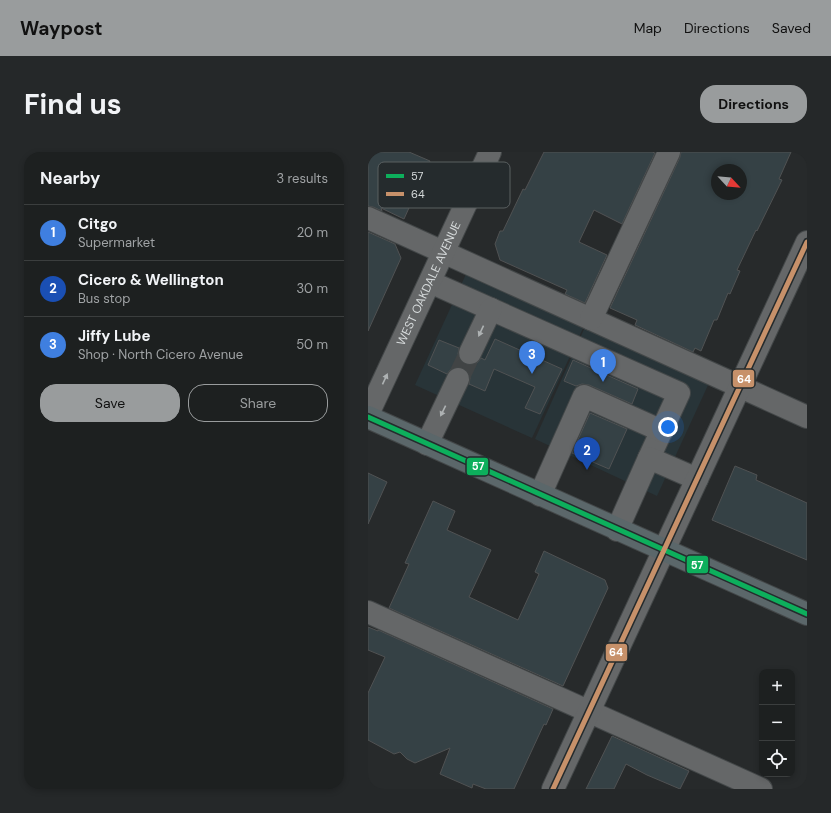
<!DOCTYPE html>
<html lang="en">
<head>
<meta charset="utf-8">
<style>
  :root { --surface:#1d2020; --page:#252829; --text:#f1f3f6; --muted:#a0a3a5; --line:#3b3e3e; --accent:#999c9d }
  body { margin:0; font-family:"DM Sans",sans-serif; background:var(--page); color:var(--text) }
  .controls { position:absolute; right:12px; bottom:12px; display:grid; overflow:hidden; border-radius:8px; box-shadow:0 2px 6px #0003 }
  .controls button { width:36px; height:36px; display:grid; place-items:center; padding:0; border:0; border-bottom:1px solid var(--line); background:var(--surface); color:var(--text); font:20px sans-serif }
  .compass { position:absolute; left:343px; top:12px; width:36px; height:36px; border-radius:50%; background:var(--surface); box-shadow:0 2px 6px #0003; rotate:116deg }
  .you { position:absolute; left:300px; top:275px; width:14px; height:14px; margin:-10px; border:3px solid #fff; border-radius:50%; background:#1a73e8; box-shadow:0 0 0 6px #1a73e833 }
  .badge { display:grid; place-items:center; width:26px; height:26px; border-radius:50%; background:var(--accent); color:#fff; font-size:13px; font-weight:700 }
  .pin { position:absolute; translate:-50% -33px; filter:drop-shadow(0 1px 2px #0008) }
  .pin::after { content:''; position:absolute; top:21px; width:14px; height:12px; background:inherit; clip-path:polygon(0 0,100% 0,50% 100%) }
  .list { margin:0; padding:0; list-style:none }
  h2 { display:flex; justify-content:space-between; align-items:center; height:52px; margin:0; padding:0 16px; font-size:17px }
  h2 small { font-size:13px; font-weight:400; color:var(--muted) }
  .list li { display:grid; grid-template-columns:26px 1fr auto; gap:12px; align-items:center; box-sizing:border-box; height:56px; padding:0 16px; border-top:1px solid var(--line) }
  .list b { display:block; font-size:15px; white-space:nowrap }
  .list p { margin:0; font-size:13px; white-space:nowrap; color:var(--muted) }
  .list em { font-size:13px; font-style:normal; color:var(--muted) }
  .actions { display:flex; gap:8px; padding:12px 16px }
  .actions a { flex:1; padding:9px 0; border:1px solid var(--accent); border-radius:16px; text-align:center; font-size:14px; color:var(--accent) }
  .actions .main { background:var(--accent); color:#111 }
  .icon { flex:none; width:22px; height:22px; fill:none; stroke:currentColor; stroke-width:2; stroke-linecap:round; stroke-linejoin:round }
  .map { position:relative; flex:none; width:439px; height:637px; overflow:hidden; border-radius:16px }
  header { display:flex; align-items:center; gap:24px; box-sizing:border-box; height:56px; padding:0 20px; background:var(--accent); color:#111 }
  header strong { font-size:19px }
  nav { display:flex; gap:22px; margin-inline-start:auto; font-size:14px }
  .intro { display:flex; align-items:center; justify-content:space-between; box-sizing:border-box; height:96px; padding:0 24px }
  h1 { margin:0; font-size:28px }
  .button { padding:10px 18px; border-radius:16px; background:var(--accent); color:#111; font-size:14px; font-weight:700 }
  main { display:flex; gap:24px; padding:0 24px }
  aside { flex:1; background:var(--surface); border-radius:16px; box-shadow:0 2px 6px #0003 }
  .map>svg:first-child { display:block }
  .built { fill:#283438 }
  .building { fill:#354145; stroke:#505253; fill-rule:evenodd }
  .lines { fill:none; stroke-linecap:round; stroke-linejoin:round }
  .minor-tunnel { stroke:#414445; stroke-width:22; stroke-dasharray:22 11; stroke-linecap:butt }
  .minor-casing { stroke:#434748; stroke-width:24 }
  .major-casing { stroke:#434748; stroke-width:24 }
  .minor { stroke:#656768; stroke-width:22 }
  .major { stroke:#5b676a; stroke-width:22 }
  .bus-1-casing { stroke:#252b2d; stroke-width:8 }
  .bus-2-casing { stroke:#252b2d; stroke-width:8 }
  .bus-1 { stroke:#0daf5c; stroke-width:5 }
  .bus-2 { stroke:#c7916a; stroke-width:5 }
  .oneway { fill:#aeb2b3 }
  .labels { text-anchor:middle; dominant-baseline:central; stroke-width:3.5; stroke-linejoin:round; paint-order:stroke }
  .street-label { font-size:12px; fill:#d6dadb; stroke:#252b2d }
  .key { fill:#252b2d; stroke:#5a6061; stroke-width:1 }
  .key-label { font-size:11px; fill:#d6dadb }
  .line-badge { stroke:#252b2d; stroke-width:1.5 }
  .badge-label { font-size:11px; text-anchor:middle; font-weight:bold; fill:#fff }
</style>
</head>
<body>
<header>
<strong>Waypost</strong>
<nav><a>Map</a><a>Directions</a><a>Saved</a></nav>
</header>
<div class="intro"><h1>Find us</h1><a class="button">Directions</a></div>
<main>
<aside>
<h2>Nearby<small>3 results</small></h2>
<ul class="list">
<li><span class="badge" style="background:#3f7fe0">1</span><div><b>Citgo</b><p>Supermarket</p></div><em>20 m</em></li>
<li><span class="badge" style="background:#1a4fb4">2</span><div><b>Cicero &amp; Wellington</b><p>Bus stop</p></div><em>30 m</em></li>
<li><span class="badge" style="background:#3f7fe0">3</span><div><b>Jiffy Lube</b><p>Shop · North Cicero Avenue</p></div><em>50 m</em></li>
</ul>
<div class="actions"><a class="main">Save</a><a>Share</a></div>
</aside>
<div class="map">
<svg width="439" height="637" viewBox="0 0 439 637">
  <rect width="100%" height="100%" fill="#272a2b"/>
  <g class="built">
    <polygon points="99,120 216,174 164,286 47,233"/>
    <polygon points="217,175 341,231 289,344 167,287"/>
  </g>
  <g class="building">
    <polygon points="0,0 41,0 62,9 36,67 13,56 14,59 5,55 0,54"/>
    <polygon points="176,0 284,0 287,1 254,72 226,58 211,90 239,103 217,151 197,142 199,138 132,108 127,92 132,79 135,79 155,37 157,38"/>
    <path d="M313,0H423L411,27L414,28L389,79L388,78L369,118L372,119L362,142L360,141L349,168H346L333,199L327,196L325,200L267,173L269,168L242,156L312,5ZM349,18H373V42H349Z"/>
    <polygon points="0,80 27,92 33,106 0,179"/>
    <polygon points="127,187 194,217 172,262 157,256 167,235 126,217 117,239 101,232 102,226 100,220 95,216 89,215 83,217 79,222 60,213 71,188 91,196 90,202 92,208 96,212 103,213 109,211 113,206 117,208"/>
    <polygon points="205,208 270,237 264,252 221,233 214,232 208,234 196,229"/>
    <polygon points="222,261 259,277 241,317 204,301"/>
    <polygon points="367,314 389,323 388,328 439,351 439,408 344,368"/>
    <polygon points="0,321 19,330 0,372"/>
    <polygon points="65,349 87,359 79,378 123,398 101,445 150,468 171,422 167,420 176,399 237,428 240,436 195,534 21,456 41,412 37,411"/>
    <polygon points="0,475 10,479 10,478 185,557 178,573 176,572 146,637 118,637 105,632 104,636 72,622 82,596 47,611 39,607 32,600 26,602 0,588 0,541 17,505 0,498"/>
    <polygon points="244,584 321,619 312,637 279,623 258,612 246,637 218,637"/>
  </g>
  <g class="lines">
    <polyline class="minor-tunnel" points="90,227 102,201"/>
    <defs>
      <g id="minor">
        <polyline points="0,66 439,265"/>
        <polyline points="62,130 311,241 281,306"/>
        <polyline points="223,167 301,0"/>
        <polyline points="102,201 123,157"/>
        <path id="s1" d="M0,262L122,0"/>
        <polyline points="59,292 90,227"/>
        <polyline points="172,343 216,244 294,279"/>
        <polyline points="249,378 281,306 329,327"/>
        <polyline points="0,460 393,637"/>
        <polyline points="185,637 439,90"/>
      </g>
      <polyline id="major" points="0,265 439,462"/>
    </defs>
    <use href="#minor" class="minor-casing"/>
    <use href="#major" class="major-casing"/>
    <use href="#minor" class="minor"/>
    <use href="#major" class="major"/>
    <defs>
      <polyline id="bus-1" points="0,265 439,462"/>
      <polyline id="bus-2" points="185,637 439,90"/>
    </defs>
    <use href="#bus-1" class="bus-1-casing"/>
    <use href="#bus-2" class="bus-2-casing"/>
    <use href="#bus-1" class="bus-1"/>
    <use href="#bus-2" class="bus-2"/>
  </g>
  <defs><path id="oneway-solid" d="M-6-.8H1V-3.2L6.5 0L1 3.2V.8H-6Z"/></defs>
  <g class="oneway">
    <use href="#oneway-solid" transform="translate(113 179) rotate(115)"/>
    <use href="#oneway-solid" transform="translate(17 227) rotate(-65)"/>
    <use href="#oneway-solid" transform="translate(75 259) rotate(116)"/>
  </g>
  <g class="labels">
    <g class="street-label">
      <text stroke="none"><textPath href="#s1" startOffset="144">WEST OAKDALE AVENUE</textPath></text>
    </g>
  </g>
  <rect x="10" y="10" width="132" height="46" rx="6" class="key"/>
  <rect x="18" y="22" width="18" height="4" fill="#0daf5c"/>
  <rect x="18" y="40" width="18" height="4" fill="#c7916a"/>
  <g class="key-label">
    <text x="43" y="28">57</text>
    <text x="43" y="46">64</text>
  </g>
  <g class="line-badge">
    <rect x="364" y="217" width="23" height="19" rx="4" fill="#c7916a"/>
    <rect x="98" y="305" width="23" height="19" rx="4" fill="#0daf5c"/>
    <rect x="318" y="403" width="23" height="19" rx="4" fill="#0daf5c"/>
    <rect x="237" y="491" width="23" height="19" rx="4" fill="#c7916a"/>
  </g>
  <g class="badge-label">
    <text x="376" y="231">64</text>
    <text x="110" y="318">57</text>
    <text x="329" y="417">57</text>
    <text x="248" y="504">64</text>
  </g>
</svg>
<div class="controls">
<button>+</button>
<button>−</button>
<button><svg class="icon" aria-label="locate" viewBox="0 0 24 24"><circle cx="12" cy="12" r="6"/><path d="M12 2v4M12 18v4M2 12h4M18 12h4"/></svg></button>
</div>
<svg class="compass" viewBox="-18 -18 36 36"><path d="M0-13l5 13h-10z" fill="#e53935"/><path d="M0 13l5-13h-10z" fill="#a0a3a5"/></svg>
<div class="you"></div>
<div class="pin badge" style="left:235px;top:230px;background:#3f7fe0">1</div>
<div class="pin badge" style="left:219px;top:318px;background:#1a4fb4">2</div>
<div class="pin badge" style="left:164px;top:222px;background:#3f7fe0">3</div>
</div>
</main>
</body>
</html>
